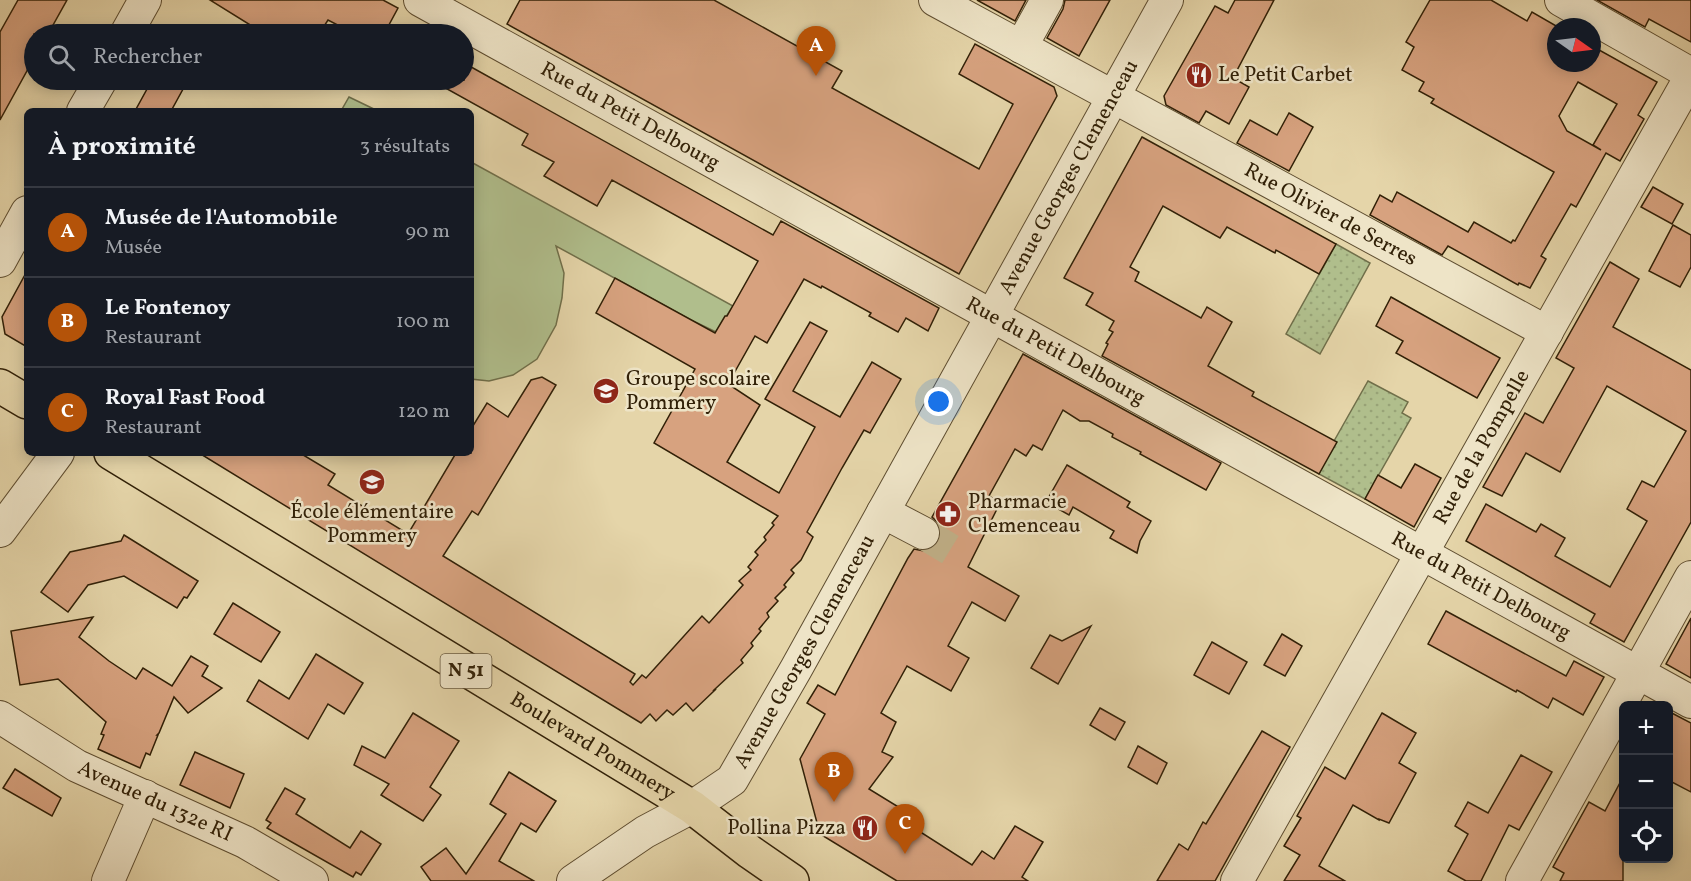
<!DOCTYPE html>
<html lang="fr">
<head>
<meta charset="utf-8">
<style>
  :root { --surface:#171b24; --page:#20242c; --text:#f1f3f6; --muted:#9ea1a6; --line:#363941; --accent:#b45309 }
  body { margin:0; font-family:Vollkorn,serif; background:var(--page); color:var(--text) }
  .controls { position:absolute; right:18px; bottom:18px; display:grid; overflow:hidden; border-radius:9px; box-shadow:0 3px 15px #0003 }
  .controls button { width:54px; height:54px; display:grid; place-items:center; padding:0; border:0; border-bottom:2px solid var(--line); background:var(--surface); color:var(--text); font:30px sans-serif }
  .compass { position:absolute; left:1547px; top:18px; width:54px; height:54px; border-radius:50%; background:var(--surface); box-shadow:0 3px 15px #0003; rotate:104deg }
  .you { position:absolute; left:939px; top:402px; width:21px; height:21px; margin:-15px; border:4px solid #fff; border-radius:50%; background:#1a73e8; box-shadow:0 0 0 9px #1a73e833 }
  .badge { display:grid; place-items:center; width:39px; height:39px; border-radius:50%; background:var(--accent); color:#fff; font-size:20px; font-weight:700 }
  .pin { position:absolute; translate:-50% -50px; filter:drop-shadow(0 2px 3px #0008) }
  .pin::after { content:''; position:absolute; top:32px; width:21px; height:18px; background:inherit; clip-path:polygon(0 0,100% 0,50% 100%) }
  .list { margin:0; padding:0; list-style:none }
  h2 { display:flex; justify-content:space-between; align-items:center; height:78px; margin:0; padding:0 24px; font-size:26px }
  h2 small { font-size:20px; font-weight:400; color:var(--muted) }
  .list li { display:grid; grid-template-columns:39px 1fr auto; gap:18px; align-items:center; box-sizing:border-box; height:90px; padding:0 24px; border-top:2px solid var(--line) }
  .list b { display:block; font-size:22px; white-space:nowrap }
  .list p { margin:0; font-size:20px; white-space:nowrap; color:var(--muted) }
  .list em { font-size:20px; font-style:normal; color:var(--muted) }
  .icon { flex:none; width:33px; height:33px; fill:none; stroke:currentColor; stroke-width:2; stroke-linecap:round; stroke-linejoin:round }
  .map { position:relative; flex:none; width:1691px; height:881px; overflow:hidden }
  .search { position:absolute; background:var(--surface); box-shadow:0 3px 15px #0003; left:24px; top:24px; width:450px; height:66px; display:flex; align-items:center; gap:15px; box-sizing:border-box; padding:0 21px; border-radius:33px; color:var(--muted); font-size:22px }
  .panel { position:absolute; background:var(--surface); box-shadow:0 3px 15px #0003; left:24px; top:108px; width:450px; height:348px; border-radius:9px }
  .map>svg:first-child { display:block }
  .grass { fill:url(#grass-dots); stroke:#706f4a; stroke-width:1.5 }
  .pitch { fill:#b0be8c; stroke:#706f4a; stroke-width:1.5 }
  .building { fill:#d7a27f; stroke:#312007; stroke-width:1.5; fill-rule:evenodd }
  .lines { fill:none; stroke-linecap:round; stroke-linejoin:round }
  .minor-tunnel { stroke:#c1b189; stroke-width:32; stroke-dasharray:32 16; stroke-linecap:butt }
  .minor-casing { stroke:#5e4d30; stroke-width:34 }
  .major-casing { stroke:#312007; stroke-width:36 }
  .minor { stroke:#eee4c7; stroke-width:32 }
  .major { stroke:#e5d5a9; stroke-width:33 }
  .labels { text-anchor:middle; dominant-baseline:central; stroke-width:5; stroke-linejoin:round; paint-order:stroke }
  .shield { fill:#eee4c7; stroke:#6a5b41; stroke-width:1.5 }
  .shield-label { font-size:20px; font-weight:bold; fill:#312007 }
  .poi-label { font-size:21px; fill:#312007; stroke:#eee4c7; text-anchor:start }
  .street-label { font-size:21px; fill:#312007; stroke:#eee4c7 }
</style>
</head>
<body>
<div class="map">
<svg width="1691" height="881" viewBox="0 0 1691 881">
  <defs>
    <pattern id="grass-dots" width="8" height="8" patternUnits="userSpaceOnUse" patternTransform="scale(1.5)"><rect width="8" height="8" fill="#b0be8c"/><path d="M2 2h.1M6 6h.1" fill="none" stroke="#98a377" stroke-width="1.8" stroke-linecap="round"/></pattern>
  </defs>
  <rect width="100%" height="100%" fill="#e5d5a9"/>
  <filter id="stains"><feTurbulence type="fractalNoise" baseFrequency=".00333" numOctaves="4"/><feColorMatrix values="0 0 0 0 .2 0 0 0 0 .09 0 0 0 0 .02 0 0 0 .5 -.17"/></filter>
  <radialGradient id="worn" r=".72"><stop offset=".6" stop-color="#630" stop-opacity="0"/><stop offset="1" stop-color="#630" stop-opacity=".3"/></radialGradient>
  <g class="grass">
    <polygon points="1336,244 1370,263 1320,354 1286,334"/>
    <polygon points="1368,381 1408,402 1402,413 1411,418 1365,499 1319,474 1334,441"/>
  </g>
  <g class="pitch">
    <polygon points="349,97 378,111 341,111"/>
    <polygon points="471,162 733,306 716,332 691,320 556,246 564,273 562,298 556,325 537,359 513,375 489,381 471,379"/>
  </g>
  <g class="building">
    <polygon points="18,0 67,0 48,34 34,34 34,58 0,120 0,32"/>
    <polygon points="210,0 383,0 398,8 384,34 355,34 328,20 319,34 247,34 252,26"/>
    <polygon points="520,0 714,0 842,71 832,88 979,169 1013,104 959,74 975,44 1054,87 1057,96 959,274 507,24"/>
    <polygon points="977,0 1026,0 1015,21"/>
    <polygon points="1065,0 1110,0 1079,56 1047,38 1063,9"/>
    <polygon points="1235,0 1274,0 1233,78 1249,87 1229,124 1206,111 1199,123 1166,105 1164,96 1215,6 1228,13"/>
    <path d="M1430,0H1491L1527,21L1532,12L1558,27H1556V63H1592V46L1657,82L1638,115L1644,119L1620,161L1606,153L1576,207L1571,204L1541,256L1546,259L1530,288L1519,283L1518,285L1448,246L1442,255L1370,215L1380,195L1392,202L1397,192L1468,232L1474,222L1511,243L1513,240L1515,241L1554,172L1431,103L1434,99L1419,91L1424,82L1402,70L1414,47L1406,42ZM1578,82L1617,104L1593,145L1601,150L1567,131L1559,116Z"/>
    <polygon points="1597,0 1691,0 1691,42 1649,19 1645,27"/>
    <polygon points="464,63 773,235 781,221 939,308 928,331 906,318 898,332 869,316 871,313 822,286 821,288 804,279 767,343 755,336 728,384 760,405 727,462 779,493 815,427 765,399 810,322 827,331 793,391 840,417 872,362 901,379 870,433 864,430 842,468 807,532 813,537 801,560 791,570 794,573 784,585 786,587 775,598 778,601 767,613 769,617 759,629 761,631 751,643 753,646 741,660 743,663 714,690 715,690 693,711 686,703 673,715 667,710 656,721 650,714 641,723 199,453 300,453 335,474 328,485 408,534 456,453 471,453 471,429 487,403 508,417 531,380 542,377 556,385 478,515 472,511 443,556 635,674 630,682 633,685 642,675 646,678 702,616 709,623 743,585 739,581 751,570 748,567 758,555 755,552 766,540 764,537 774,525 772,523 778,516 654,443 695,369 596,313 615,278 715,333 725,316 727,316 758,261 612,180 597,206 544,176 554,162 522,145 528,134 431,80 464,80"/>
    <polygon points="152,80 188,80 171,111 135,111"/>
    <polygon points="1289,113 1313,127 1289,171 1237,143 1250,120 1277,135"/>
    <polygon points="1142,137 1336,244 1319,274 1276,250 1275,253 1227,227 1220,238 1163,206 1130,267 1139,272 1135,281 1201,318 1207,307 1232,322 1208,366 1254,392 1252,396 1337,442 1319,474 1102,356 1108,344 1106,343 1113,332 1109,330 1114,321 1086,305 1093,293 1064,278"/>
    <polygon points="1653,187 1683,204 1672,224 1641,207"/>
    <polygon points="1673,225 1691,235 1691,267 1680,287 1649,271"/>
    <polygon points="1610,262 1639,279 1613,327 1691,370 1691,522 1624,642 1590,623 1595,614 1466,541 1486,504 1536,532 1541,524 1565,538 1555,556 1610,587 1647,521 1627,509 1642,481 1654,487 1686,431 1607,386 1560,472 1526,453 1502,496 1483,487 1525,413 1543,423 1574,368 1556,358"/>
    <polygon points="27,271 27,347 5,334 2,317"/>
    <polygon points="1391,297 1500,358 1477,398 1396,353 1403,341 1376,326"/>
    <polygon points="1023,354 1221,463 1206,490 1140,454 1141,452 1112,437 1113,434 1089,421 1080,421 1063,410 1042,450 1033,445 1026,456 1015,449 989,496 1000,503 968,567 1019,596 1005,621 972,602 948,646 969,658 951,691 907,666 881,713 896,722 882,752 893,757 869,789 905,811 900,819 972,865 982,851 994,859 1015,826 1043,842 1022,877 1028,881 897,881 820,834 800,759 825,714 807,703 818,685 835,695 908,558 914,549 924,551 933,548 939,542 941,532 938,523 932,517"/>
    <polygon points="1415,464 1441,478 1414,527 1365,499 1378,475 1401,488"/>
    <polygon points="1067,465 1130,502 1127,507 1151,521 1140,541 1137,553 1110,538 1114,531 1073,507 1069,515 1046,502"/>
    <polygon points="124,535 198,581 187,598 184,597 177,608 124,576 88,585 68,612 41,592 70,552 121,541"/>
    <polygon points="233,603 280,632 261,662 214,634"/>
    <polygon points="1446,611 1566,676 1574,661 1604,677 1583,715 1553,698 1548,708 1517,690 1516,692 1428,644"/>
    <polygon points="93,617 79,637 109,661 136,679 143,668 172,686 191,656 208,666 202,676 222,688 188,713 174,697 159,733 157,735 158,735 150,755 146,753 140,768 98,749 104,735 101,734 106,722 58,679 20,685 11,631"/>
    <polygon points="1691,618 1691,678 1666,664"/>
    <polygon points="1091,626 1058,684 1031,668 1050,635 1062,641"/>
    <polygon points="1282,634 1302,646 1285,676 1264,665"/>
    <polygon points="1212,642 1247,662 1229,694 1194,675"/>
    <polygon points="316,654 363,683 344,714 328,704 308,739 247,701 259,680 289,699"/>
    <polygon points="1100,708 1125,722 1115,740 1090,725"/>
    <polygon points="1668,711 1691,723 1691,792 1668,780"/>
    <polygon points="413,713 459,741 430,787 441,795 423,821 381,795 389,784 354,765 362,746 385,758"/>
    <polygon points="1382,713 1416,733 1399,763 1416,773 1389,823 1379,819 1379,820 1353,805 1319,866 1345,881 1284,881 1300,855 1284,846 1301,818 1297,816 1325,767 1345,779"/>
    <polygon points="1262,731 1290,747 1215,881 1157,881 1179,844 1188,850 1203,822 1206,824"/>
    <polygon points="1138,746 1167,763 1157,784 1128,767"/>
    <polygon points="195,752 244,774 230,808 180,785"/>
    <polygon points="1521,755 1552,772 1519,830 1509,825 1481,881 1466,881 1448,871 1468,834 1455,826 1468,802 1488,813"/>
    <polygon points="15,769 61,798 52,816 3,788"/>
    <polygon points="509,772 556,801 536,832 521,823 499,861 534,881 431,881 421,867 446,848 466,874 506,814 490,804"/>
    <polygon points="1623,777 1623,881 1560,881 1564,873 1553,867 1589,802 1605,811"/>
    <polygon points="285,788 305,799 296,814 350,848 361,831 381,844 361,875 356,872 353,877 267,828 271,823 266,820"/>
  </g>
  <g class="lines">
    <polyline class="minor-tunnel" points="923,533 961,556"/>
    <defs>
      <g id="minor">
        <path id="s1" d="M420,0L1691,702"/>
        <path id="s2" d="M935,0L1547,332"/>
        <polyline points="1561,0 1691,74"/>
        <polyline points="126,34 145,0"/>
        <polyline points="1021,47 1047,0"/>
        <polyline points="83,111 101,80"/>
        <polyline points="0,261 27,212"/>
        <polyline points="883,512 923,533"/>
        <polyline points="0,531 58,453"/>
        <path id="s3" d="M0,717L77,766L245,842L312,881"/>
        <polyline points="108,881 145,796"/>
        <path id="s4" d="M573,881L645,832L692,807L732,780L796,669L1167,0"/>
        <path id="s5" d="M1237,881L1691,76"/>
        <polyline points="1522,881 1691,577"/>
      </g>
      <g id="major">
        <polyline points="0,386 27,402"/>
        <path id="s6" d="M111,453L692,807L750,852L792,881"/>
      </g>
    </defs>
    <use href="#minor" class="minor-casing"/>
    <use href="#major" class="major-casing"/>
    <use href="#minor" class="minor"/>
    <use href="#major" class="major"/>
  </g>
  <defs>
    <symbol id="restaurant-disc" viewBox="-11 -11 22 22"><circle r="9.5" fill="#8f2418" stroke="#eee4c7"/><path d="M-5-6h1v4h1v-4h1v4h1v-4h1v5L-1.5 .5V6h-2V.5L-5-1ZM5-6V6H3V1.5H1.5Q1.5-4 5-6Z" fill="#fff"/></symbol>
    <symbol id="school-disc" viewBox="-11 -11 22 22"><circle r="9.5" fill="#8f2418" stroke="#eee4c7"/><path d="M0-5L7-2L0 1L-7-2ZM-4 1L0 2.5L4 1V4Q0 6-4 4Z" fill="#fff"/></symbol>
    <symbol id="pharmacy-disc" viewBox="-11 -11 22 22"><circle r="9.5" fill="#8f2418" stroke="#eee4c7"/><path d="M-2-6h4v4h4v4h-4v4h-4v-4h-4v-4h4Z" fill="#fff"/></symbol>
  </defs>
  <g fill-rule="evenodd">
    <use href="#restaurant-disc" x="1184" y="60" width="30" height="30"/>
    <use href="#school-disc" x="591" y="376" width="30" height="30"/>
    <use href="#school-disc" x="357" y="467" width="30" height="30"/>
    <use href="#pharmacy-disc" x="933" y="499" width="30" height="30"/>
    <use href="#restaurant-disc" x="850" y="813" width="30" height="30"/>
  </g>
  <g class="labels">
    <rect class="shield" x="440.5" y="654" width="51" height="34" rx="4.5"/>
    <g class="shield-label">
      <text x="466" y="671">N 51</text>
    </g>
    <g class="poi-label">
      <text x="1218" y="75">Le Petit Carbet</text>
      <text x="626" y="379">Groupe scolaire<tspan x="626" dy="24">Pommery</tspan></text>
      <text x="968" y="502">Pharmacie<tspan x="968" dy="24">Clemenceau</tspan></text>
      <text x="372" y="512" text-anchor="middle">École élémentaire<tspan x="372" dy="24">Pommery</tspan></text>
      <text x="846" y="828" text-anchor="end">Pollina Pizza</text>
    </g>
    <g class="street-label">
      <text stroke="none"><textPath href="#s1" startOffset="240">Rue du Petit Delbourg</textPath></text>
      <text stroke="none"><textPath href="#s4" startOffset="879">Avenue Georges Clemenceau</textPath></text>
      <text stroke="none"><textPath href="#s2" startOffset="450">Rue Olivier de Serres</textPath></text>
      <text stroke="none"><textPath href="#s1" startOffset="726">Rue du Petit Delbourg</textPath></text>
      <text stroke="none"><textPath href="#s5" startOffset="498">Rue de la Pompelle</textPath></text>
      <text stroke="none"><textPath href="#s1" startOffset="1212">Rue du Petit Delbourg</textPath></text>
      <text stroke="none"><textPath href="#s4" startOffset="336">Avenue Georges Clemenceau</textPath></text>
      <text stroke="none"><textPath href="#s6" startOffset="564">Boulevard Pommery</textPath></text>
      <text stroke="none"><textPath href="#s3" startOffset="177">Avenue du 132e RI</textPath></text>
    </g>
  </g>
  <rect width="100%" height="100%" filter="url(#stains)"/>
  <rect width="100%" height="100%" fill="url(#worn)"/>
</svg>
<div class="controls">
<button>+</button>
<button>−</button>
<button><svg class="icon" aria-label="locate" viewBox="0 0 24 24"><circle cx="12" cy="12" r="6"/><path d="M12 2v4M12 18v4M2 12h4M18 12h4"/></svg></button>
</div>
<svg class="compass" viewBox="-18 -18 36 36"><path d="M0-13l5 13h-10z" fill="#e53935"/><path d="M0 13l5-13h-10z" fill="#9ea1a6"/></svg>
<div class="you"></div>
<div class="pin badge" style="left:816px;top:76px">A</div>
<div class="pin badge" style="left:834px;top:802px">B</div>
<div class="pin badge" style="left:905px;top:854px">C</div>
<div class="search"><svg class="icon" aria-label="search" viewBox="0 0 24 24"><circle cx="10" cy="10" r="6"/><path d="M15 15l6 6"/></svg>Rechercher</div>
<section class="panel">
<h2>À proximité<small>3 résultats</small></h2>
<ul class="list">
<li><span class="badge">A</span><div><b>Musée de l'Automobile</b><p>Musée</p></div><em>90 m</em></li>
<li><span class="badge">B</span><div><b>Le Fontenoy</b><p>Restaurant</p></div><em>100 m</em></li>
<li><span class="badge">C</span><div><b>Royal Fast Food</b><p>Restaurant</p></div><em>120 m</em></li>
</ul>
</section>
</div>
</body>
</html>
